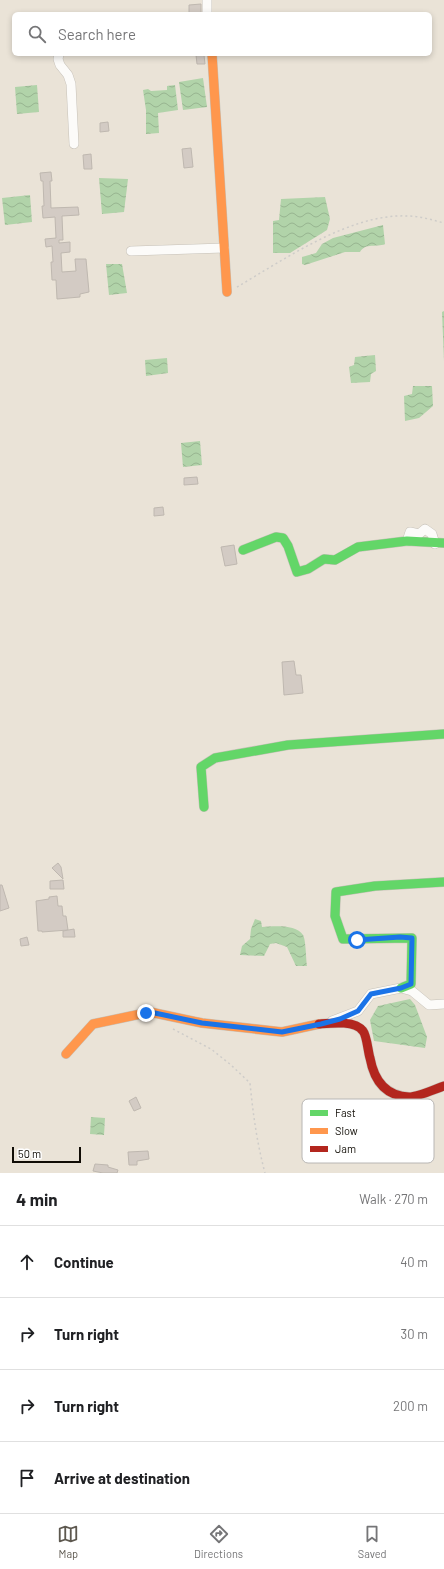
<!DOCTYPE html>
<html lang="en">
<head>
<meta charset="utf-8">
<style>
  :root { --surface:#fff; --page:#f6f6f6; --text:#202124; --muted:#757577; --line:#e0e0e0; --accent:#5d584f }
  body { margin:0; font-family:Barlow,sans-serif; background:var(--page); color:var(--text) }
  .scale { position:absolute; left:12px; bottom:10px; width:69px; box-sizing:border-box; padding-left:4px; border:2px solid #110d06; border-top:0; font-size:11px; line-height:14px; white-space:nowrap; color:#110d06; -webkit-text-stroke:3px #fff; paint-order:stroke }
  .stop { position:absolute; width:12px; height:12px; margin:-9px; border:3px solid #1a73e8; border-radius:50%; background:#fff }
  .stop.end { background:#1a73e8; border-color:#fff; box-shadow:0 1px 4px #0008 }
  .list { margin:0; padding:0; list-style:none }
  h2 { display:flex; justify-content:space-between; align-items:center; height:52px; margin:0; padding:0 16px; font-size:17px }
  h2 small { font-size:13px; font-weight:400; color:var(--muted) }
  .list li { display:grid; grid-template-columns:26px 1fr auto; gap:12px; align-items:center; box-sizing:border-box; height:72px; padding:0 16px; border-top:1px solid var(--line) }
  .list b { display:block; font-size:15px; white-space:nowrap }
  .list em { font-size:13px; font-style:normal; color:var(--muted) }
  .icon { flex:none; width:22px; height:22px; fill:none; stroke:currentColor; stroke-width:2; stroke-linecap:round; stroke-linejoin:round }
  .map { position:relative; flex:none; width:444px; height:1173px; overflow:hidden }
  .search { position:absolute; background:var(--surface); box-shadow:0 2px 6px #0003; left:12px; right:12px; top:12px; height:44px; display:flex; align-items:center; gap:10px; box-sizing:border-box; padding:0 14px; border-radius:6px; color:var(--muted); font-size:15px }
  .sheet { height:340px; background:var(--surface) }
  nav { display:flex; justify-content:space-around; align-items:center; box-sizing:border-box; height:56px; border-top:1px solid var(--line); background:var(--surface); font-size:11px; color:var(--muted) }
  nav a { display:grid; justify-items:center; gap:2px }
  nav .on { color:var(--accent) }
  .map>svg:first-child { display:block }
  .water { fill:url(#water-waves) }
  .building { fill:#d3cbc4; stroke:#bfb8b0 }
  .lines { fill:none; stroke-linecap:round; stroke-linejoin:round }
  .street-casing { stroke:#c6c1b8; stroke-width:10 }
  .fast-casing { stroke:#c6c1b8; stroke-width:10 }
  .slow-casing { stroke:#c6c1b8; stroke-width:10 }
  .jam-casing { stroke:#c6c1b8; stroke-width:10 }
  .path { stroke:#ceccc9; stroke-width:1.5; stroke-dasharray:2 3; stroke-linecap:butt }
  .street { stroke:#fcfbf9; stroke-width:9 }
  .fast { stroke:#63d668; stroke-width:9 }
  .slow { stroke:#ff974d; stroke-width:9 }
  .jam { stroke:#b3261e; stroke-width:9 }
  .route { stroke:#1a73e8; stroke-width:5 }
  .key { fill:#fff; stroke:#b8b6b4; stroke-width:1 }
  .key-label { font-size:11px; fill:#110d06 }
</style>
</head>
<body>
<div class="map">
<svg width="444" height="1173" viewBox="0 0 444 1173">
  <defs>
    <pattern id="water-waves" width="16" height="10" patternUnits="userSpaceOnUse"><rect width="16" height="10" fill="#b1d3a9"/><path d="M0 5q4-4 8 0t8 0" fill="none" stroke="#97b490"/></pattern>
  </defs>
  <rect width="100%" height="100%" fill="#eae3d7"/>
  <g class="water">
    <polygon points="203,78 207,107 183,110 179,82"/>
    <polygon points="37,85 39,112 17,114 15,87"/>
    <polygon points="175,85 178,110 158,113 159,133 146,134 146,110 143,90 148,89 151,91 167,90 167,86"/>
    <polygon points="99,178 128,179 124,212 102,214"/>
    <polygon points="30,195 32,222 5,225 2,198"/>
    <polygon points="325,197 330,219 327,230 290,253 273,253 273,221 279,220 281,199"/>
    <path d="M383,225L385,244C376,248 366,242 360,252H345L305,265L302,264V257L316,253L322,244L333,238Z"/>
    <polygon points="106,264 122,264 127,293 109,295"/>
    <polygon points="444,311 444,361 442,312"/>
    <polygon points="375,355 376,371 371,374 370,382 351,383 349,367 354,365 355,357"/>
    <polygon points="167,358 168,373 146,376 145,360"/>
    <polygon points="413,386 432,386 433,406 419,418 405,421 404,396 412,394"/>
    <polygon points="200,441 202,465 183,467 181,443"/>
    <path d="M255,919L261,921L262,927C273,926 297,924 303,935C306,940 306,959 307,966H296L287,947L276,943L270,944L264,956L240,955L242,946L250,939L251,929Z"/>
    <polygon points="410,999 415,1005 427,1037 425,1048 374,1041 370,1020 378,1006"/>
    <polygon points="91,1117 105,1118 104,1135 90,1134"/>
  </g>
  <g class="building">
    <polygon points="201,4 201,14 189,14 189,5"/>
    <polygon points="196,55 204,55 205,64 197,64"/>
    <polygon points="108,122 109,131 100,132 100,123"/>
    <polygon points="191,148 193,167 184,168 182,149"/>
    <polygon points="91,154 92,169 84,169 83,155"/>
    <polygon points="51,172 52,181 50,181 51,208 78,207 79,215 62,216 63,240 59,240 59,243 70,242 70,252 61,253 62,272 76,271 75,259 86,259 89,292 80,294 80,297 57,299 56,280 52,280 51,262 53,262 52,246 46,247 45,239 56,238 55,217 43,218 42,206 44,206 43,181 41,181 40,173"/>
    <polygon points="197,477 198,484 184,485 184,478"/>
    <polygon points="163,507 164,515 154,516 154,508"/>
    <polygon points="234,545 237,564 225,566 221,547"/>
    <polygon points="294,661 296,675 301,675 303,693 284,695 282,662"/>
    <polygon points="58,863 61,867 63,879 52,868"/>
    <polygon points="63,880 64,889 50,889 50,881"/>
    <polygon points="0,885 2,885 9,908 0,911"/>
    <polygon points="57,896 58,906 62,906 63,916 66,916 68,930 42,932 42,931 38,931 36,901 49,899 49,897"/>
    <polygon points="74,929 75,937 63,937 63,931"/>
    <polygon points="27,937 29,945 21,946 20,939"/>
    <polygon points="136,1097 141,1108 134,1111 129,1101"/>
    <polygon points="148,1151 149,1159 137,1161 137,1165 129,1165 128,1152"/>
    <polygon points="95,1164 108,1165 108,1167 118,1170 117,1173 103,1173 93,1171"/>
  </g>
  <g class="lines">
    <defs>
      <g id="street">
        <polyline points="207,0 207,14"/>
        <polyline points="59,54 58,59 60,65 68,75 71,84 74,144"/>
        <polyline points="131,251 224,248"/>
        <polyline points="407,541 410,532 419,534 425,529 432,534 435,544"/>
        <polyline points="332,1021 358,1011 371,994 401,988 412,991 429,1005 444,1004"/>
      </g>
      <g id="fast">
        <polyline points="243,550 276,537 283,538 288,546 297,572 308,569 324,559 335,560 358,547 407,541 444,543"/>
        <polyline points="204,807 201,767 215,758 288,745 444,734"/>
        <polyline points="401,988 411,984 412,938 343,939 335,916 336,892 375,886 444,882"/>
      </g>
      <g id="slow">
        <polyline points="212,54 227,292"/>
        <polyline points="66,1054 93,1024 150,1012 202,1023 282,1032 319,1024"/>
      </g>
      <path id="jam" d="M319,1024C331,1023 355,1020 363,1031C367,1036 368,1052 370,1058C374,1080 385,1096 409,1097C418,1097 435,1089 444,1086"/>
    </defs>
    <use href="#street" class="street-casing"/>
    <use href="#fast" class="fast-casing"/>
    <use href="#slow" class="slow-casing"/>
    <use href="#jam" class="jam-casing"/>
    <g class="path">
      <path d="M237,287C285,259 351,213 408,216C420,216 432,220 444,223"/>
      <path d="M173,1029L211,1049L231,1065L250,1083C253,1114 257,1143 265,1173"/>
    </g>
    <use href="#street" class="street"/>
    <use href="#fast" class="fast"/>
    <use href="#slow" class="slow"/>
    <use href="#jam" class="jam"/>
  </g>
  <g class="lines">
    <polyline class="route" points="146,1013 150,1012 202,1023 282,1032 321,1024 340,1019 358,1011 371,994 401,988 411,984 412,938 400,937 357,940"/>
  </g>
  <rect x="302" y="1099" width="132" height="64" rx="6" class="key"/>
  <rect x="310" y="1110" width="18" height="6" fill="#63d668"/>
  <rect x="310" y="1128" width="18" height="6" fill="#ff974d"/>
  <rect x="310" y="1146" width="18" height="6" fill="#b3261e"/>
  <g class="key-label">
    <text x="335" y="1117">Fast</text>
    <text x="335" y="1135">Slow</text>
    <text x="335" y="1153">Jam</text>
  </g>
</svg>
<div class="scale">50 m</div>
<div class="stop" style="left:357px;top:940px"></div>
<div class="stop end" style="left:146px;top:1013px"></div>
<div class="search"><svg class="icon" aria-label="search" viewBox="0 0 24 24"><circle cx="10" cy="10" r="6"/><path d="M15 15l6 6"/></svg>Search here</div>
</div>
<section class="sheet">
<h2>4 min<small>Walk · 270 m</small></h2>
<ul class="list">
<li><svg class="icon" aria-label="ahead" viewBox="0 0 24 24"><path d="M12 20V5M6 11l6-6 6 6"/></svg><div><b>Continue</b></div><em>40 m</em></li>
<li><svg class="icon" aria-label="right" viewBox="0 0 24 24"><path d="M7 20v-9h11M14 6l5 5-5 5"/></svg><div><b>Turn right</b></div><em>30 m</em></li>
<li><svg class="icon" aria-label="right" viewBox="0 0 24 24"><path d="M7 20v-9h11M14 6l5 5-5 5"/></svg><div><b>Turn right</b></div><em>200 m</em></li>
<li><svg class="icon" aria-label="arrive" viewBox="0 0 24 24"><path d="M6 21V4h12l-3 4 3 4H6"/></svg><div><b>Arrive at destination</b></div></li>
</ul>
</section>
<nav>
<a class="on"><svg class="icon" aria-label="map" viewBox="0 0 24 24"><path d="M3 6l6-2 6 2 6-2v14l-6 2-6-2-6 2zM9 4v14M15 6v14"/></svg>Map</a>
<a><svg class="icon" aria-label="directions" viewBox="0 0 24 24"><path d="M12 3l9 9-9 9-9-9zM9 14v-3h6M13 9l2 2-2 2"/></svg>Directions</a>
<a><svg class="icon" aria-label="saved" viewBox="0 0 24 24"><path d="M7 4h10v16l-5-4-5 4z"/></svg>Saved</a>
</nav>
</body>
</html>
